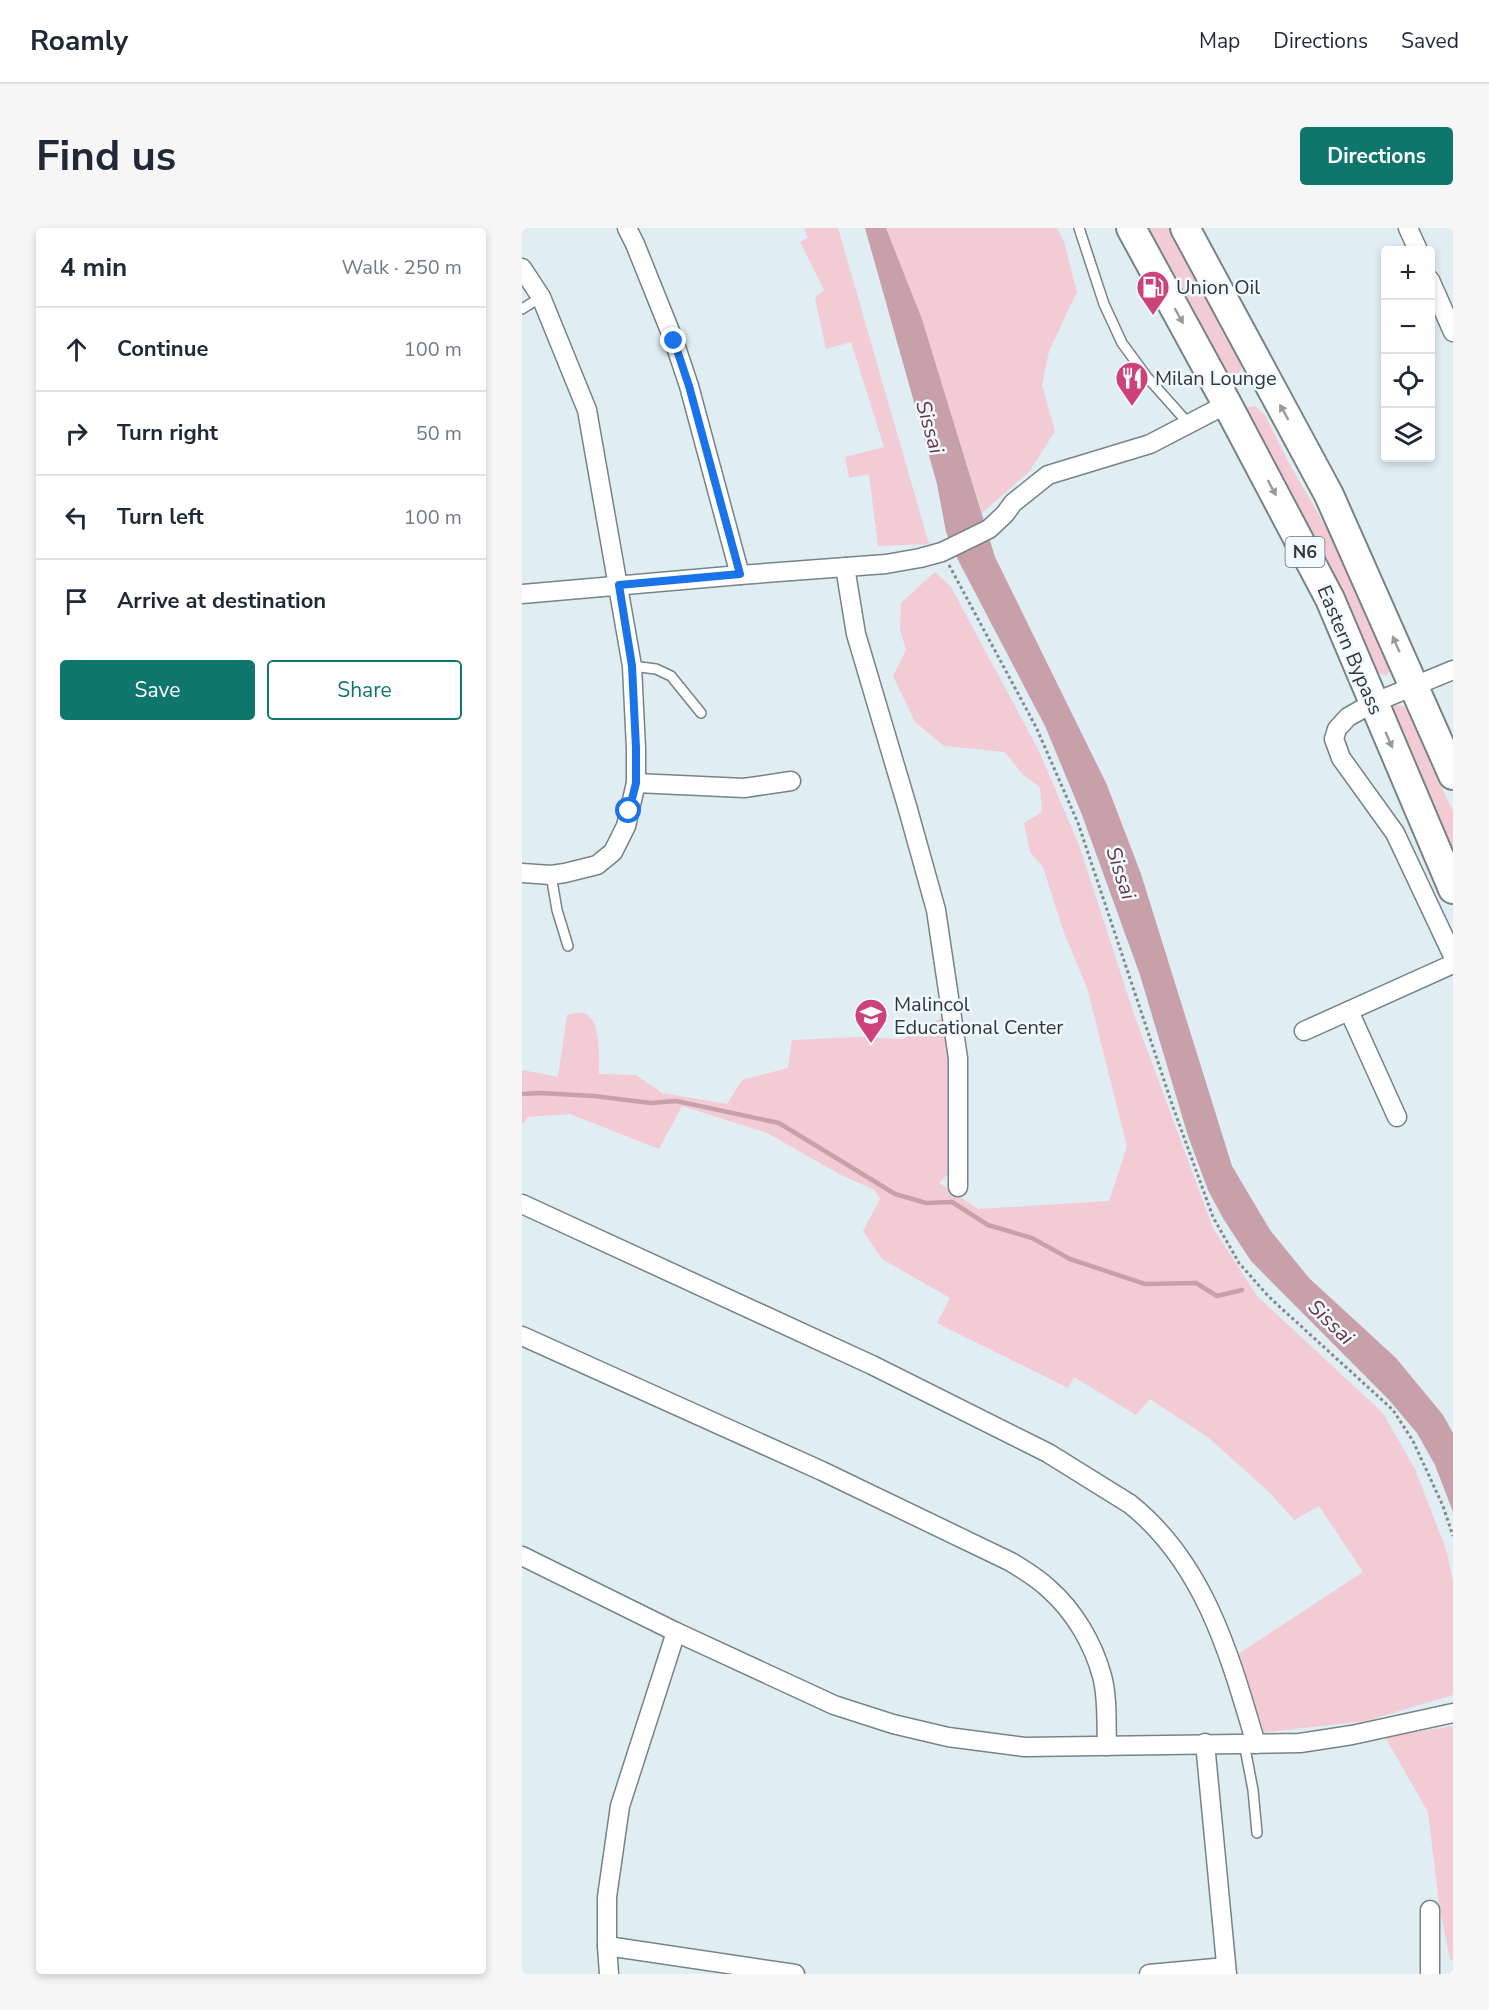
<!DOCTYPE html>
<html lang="en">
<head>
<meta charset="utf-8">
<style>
  :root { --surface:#fff; --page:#f6f6f7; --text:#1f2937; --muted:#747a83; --line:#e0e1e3; --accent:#0f766e }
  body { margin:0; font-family:"Nunito Sans",sans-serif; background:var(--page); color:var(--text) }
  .controls { position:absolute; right:18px; top:18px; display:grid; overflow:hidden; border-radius:6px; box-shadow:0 3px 9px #0003 }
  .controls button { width:54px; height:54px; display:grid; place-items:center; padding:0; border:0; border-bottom:2px solid var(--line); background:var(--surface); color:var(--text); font:30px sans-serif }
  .stop { position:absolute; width:18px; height:18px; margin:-14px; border:4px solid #1a73e8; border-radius:50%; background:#fff }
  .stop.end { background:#1a73e8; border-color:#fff; box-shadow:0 2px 6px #0008 }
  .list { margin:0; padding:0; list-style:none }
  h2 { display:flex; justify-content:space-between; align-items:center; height:78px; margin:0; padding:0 24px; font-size:26px }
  h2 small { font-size:20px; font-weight:400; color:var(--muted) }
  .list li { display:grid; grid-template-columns:39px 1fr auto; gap:18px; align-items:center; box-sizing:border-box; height:84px; padding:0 24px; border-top:2px solid var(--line) }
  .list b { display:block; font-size:22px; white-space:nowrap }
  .list em { font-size:20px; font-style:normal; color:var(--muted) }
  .actions { display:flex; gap:12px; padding:18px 24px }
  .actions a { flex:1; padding:14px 0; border:2px solid var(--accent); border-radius:6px; text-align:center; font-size:21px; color:var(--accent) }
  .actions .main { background:var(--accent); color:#fff }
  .icon { flex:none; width:33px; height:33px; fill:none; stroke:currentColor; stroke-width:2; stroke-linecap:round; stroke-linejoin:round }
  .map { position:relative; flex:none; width:931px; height:1746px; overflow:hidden; border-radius:6px }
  header { display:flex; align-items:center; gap:36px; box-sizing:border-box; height:84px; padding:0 30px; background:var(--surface); border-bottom:2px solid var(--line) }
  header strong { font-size:28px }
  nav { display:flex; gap:33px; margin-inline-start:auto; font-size:21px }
  .intro { display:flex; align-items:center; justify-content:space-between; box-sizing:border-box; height:144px; padding:0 36px }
  h1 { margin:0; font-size:42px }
  .button { padding:15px 27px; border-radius:6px; background:var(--accent); color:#fff; font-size:21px; font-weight:700 }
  main { display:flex; gap:36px; padding:0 36px }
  aside { flex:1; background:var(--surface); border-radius:6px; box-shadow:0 3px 9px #0003 }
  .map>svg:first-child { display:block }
  .green { fill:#f3cbd5 }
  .water { fill:#c8a0aa }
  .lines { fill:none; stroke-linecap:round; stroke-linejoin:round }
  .stream { stroke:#c8a0aa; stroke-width:4.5 }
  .service-casing { stroke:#778387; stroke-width:12 }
  .minor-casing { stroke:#778387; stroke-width:21 }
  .trunk-casing { stroke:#778387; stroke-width:32 }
  .path { stroke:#81898c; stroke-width:3; stroke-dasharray:3 3; stroke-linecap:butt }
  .service { stroke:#fff; stroke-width:9 }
  .minor { stroke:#fff; stroke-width:18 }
  .trunk { stroke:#fff; stroke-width:28 }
  .oneway { fill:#989b9c }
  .route { stroke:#1a73e8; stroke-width:8 }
  .labels { text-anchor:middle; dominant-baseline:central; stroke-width:5; stroke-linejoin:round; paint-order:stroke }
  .shield { fill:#f0fafe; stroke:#6b7273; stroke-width:1.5 }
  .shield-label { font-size:18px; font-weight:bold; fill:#323738 }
  .poi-label { font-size:20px; fill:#323738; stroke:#f0fafe; text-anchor:start }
  .street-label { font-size:20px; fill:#323738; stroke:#f0fafe }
  .water-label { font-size:21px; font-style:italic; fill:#6a3445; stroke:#f0fafe }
</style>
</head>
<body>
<header>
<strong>Roamly</strong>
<nav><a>Map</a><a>Directions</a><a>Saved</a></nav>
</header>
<div class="intro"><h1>Find us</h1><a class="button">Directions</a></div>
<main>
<aside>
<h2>4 min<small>Walk · 250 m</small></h2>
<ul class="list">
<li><svg class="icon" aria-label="ahead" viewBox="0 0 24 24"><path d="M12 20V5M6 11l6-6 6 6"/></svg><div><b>Continue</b></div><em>100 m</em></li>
<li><svg class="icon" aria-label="right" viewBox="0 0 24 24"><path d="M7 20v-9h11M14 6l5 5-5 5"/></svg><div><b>Turn right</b></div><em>50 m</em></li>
<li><svg class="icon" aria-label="left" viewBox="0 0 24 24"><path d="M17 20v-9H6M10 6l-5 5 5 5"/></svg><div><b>Turn left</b></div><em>100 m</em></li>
<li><svg class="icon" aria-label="arrive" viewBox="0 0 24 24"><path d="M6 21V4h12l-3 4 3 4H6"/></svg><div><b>Arrive at destination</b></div></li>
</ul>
<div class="actions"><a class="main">Save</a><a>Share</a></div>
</aside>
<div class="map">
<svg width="931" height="1746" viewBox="0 0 931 1746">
  <rect width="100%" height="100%" fill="#e0edf2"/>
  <g class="green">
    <polygon points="282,0 316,0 407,316 356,318 347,246 327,250 323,229 362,219 329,114 304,121 293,70 302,62 278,14 286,10"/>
    <polygon points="364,0 535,0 542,14 555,64 527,123 520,157 533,203 508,243 460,285 400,91"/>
    <polygon points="616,0 651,0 721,136 717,146 709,152 697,148"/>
    <polygon points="733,178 743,187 767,235 833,349 871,439 864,448 855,444 845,433 721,180"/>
    <path d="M413,344L429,359L517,523L557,617L613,789L691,1000L735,1068L861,1185L893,1241L924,1321L931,1353V1467L844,1493L736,1505L716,1426L841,1344L797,1278L772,1292L749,1266L687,1210L628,1171L614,1187L552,1149L546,1160L415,1095L428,1070L360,1031L341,1003L358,971L353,962L319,947L245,905L160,878L137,921L48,886L6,889L0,897V842L36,849L45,787C49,786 56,784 60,785C80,788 77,831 77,846L114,847L140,865L205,876L220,852L266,840L270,812L337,809L381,811L406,796L425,788L430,826L427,945L417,955L456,981L587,973L605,918L565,760L541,702L521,639L508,624L502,595L520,584L518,559L501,547L483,524L422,518L393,494L371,448L384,422L378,401L379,375Z"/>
    <polygon points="872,476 883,479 904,521 916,552 931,583 931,640 869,483"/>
    <polygon points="931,1498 931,1732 928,1732 917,1676 906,1584 863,1509"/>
  </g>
  <polygon class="water" points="343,0 364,0 400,91 473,329 585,557 619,646 710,938 748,1002 787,1050 874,1130 921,1187 931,1205 931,1284 913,1237 895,1205 867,1172 729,1033 702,992 686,962 666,908 618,747 560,587 523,498 436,332 424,304 415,256"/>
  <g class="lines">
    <polyline class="stream" points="0,866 17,865 72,868 129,875 154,873 257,895 373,966 404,975 430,974 466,997 510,1010 548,1031 623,1056 674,1055 695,1068 720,1062"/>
    <defs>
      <g id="service">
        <polyline points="557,0 582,76 600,115 625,149 666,195"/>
        <polyline points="0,81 19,69"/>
        <polyline points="110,438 134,441 149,448 179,485"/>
        <polyline points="29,647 35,682 46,718"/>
        <polyline points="722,1515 731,1562 735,1605"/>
      </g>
      <g id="minor">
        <polyline points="105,0 113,16 152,113 167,158 218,347"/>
        <polyline points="886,0 896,22"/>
        <polyline points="0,40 19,69 65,182 110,438 114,521 114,555 104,598 91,624 75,637 43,645 29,647 0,645"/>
        <polyline points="908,52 931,104"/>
        <polyline points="323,339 334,406 385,578 414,682 436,830 436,959"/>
        <polyline points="0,366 218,347 364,336 398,330 420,324 467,301 483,286 491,275 526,247 628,216 705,176"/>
        <polyline points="931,442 851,475 826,489 815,501 812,511 819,530 873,605 931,728"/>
        <polyline points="114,555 222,560 269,553"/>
        <polyline points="827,783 875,889"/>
        <polyline points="782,803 931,736"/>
        <path d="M0,976L350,1137L526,1225L608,1276C683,1336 708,1428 734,1516"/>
        <path d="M0,1108L300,1243L489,1334C502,1342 516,1350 527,1361C552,1383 571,1415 580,1448C586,1470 584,1495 585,1518"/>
        <polyline points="0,1328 154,1404 312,1477 371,1496 426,1509 503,1519 778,1515 830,1507 931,1485"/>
        <polyline points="683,1515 705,1746"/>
        <polyline points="908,1682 908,1746"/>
        <polyline points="85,1718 273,1746"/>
        <polyline points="87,1746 85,1718 85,1669 98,1578 154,1404"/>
        <polyline points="627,1746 704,1739"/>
      </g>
      <g id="trunk">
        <polyline points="609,0 705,176 808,371 931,661"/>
        <polyline points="663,0 807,267 931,547"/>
      </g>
    </defs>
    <use href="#service" class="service-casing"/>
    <use href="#minor" class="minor-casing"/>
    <use href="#trunk" class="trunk-casing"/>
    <polyline class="path" points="427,337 514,499 556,595 651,879 691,989 717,1035 747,1069 871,1182 891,1213 921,1278 931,1308"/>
    <use href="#service" class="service"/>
    <use href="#minor" class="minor"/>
    <use href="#trunk" class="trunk"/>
  </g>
  <defs><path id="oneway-solid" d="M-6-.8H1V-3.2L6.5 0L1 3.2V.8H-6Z" transform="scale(1.5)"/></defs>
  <g class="oneway">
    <use href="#oneway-solid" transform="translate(657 88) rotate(61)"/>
    <use href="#oneway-solid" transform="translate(762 184) rotate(-119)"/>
    <use href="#oneway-solid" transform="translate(750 260) rotate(62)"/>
    <use href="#oneway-solid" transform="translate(874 416) rotate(-114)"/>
    <use href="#oneway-solid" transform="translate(867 512) rotate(67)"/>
  </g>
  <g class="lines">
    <polyline class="route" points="107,583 114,555 114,520 110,438 97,357 218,346 167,158 152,113"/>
  </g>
  <defs>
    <symbol id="fuel-pin" viewBox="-11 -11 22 30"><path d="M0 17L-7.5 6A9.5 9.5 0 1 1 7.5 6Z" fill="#cd4278" stroke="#f0fafe"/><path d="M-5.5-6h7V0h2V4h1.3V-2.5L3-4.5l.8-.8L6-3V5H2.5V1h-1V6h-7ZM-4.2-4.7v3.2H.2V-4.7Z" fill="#fff"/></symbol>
    <symbol id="restaurant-pin" viewBox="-11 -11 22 30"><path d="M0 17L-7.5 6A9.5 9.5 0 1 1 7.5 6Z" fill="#cd4278" stroke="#f0fafe"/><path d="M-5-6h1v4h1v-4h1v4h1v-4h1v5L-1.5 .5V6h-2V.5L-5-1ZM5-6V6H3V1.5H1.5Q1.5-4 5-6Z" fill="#fff"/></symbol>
    <symbol id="school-pin" viewBox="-11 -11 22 30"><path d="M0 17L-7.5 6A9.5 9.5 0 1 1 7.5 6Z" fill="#cd4278" stroke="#f0fafe"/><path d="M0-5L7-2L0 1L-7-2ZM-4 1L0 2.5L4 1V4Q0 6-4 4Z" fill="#fff"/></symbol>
  </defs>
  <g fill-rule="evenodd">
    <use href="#fuel-pin" x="612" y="40" width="38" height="52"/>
    <use href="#restaurant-pin" x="591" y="131" width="38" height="52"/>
    <use href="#school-pin" x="330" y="768" width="38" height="52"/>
  </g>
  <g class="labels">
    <rect class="shield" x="763.5" y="309" width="39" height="30" rx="4.5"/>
    <g class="shield-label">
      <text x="783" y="324">N6</text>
    </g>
    <g class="poi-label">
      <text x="654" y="59">Union Oil</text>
      <text x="633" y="150">Milan Lounge</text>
      <text x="372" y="776">Malincol<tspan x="372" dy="23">Educational Center</tspan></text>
    </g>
    <g class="street-label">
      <text transform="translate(828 422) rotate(67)">Eastern Bypass</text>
    </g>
    <g class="water-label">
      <text transform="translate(408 199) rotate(74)">Sissai</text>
      <text transform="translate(599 645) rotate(72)">Sissai</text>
      <text transform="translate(809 1094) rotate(44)">Sissai</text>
    </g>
  </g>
</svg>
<div class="controls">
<button>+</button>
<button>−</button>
<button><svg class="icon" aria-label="locate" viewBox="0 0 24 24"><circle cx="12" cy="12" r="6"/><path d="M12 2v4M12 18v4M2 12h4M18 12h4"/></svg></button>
<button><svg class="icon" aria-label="layers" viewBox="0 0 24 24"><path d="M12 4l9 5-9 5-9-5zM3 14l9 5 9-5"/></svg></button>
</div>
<div class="stop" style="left:107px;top:583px"></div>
<div class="stop end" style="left:152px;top:113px"></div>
</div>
</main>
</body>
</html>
